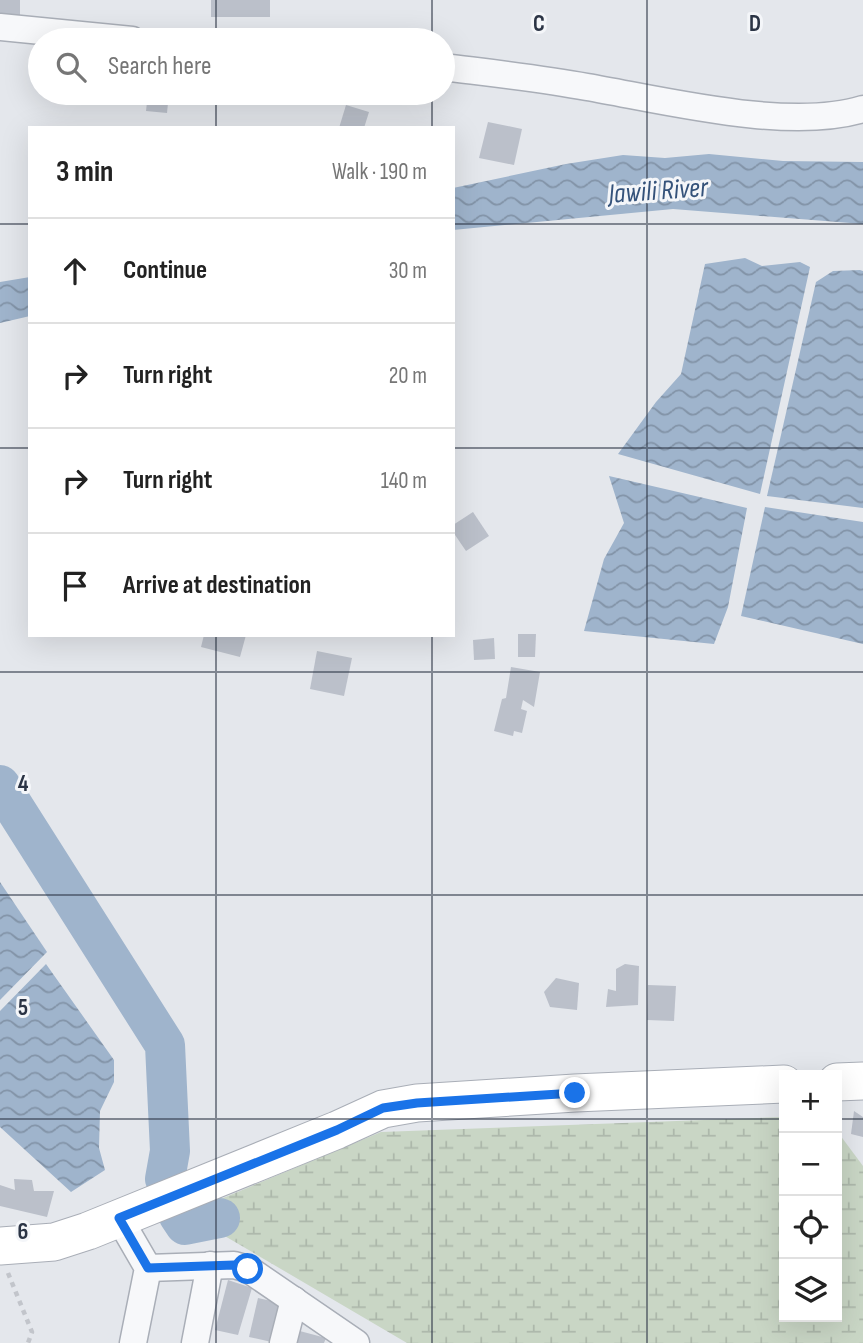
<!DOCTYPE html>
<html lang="en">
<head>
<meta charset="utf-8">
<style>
  :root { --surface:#fff; --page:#f6f6f6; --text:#222; --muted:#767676; --line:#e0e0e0 }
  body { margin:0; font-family:"Sofia Sans Condensed",sans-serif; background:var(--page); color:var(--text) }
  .controls { position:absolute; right:21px; bottom:21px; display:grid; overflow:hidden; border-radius:0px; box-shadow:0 7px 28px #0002 }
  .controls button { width:63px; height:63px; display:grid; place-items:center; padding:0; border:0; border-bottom:2px solid var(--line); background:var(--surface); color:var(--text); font:35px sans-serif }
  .stop { position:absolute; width:21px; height:21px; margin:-16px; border:5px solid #1a73e8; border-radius:50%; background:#fff }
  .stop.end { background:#1a73e8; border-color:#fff; box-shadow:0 2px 7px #0008 }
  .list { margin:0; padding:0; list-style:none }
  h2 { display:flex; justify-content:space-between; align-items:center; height:91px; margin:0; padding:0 28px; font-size:30px }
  h2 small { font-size:23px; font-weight:400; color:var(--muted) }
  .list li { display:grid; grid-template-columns:46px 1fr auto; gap:21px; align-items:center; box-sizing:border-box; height:105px; padding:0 28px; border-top:2px solid var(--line) }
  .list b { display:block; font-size:26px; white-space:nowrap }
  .list em { font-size:23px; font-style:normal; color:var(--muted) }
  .icon { flex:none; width:38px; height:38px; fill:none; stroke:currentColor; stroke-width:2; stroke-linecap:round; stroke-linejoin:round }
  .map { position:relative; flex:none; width:863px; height:1343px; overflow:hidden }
  .search { position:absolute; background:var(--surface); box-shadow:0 7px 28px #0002; left:28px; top:28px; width:427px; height:77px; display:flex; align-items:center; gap:18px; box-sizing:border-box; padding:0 24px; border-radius:38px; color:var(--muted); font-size:26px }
  .panel { position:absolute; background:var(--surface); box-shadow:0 7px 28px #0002; left:28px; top:126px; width:427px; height:511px; border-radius:0px }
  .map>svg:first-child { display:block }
  .wetland { fill:url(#wetland-marsh) }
  .water { fill:url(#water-waves) }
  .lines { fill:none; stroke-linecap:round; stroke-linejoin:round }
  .river { stroke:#9fb4cc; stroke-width:40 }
  .building { fill:#bbc0ca }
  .street-casing { stroke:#a9aeb7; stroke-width:29 }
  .secondary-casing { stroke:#a9aeb7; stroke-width:39 }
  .path { stroke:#c2c5cb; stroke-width:4.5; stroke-dasharray:5 5; stroke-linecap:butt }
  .street { stroke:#f7f8fa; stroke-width:26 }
  .secondary { stroke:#fff; stroke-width:37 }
  .route { stroke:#1a73e8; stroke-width:9 }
  .grid { fill:none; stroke:#2b3445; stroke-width:2; stroke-opacity:0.55 }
  .labels { text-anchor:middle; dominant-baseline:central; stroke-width:6; stroke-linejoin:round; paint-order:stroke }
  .water-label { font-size:28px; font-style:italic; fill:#34527a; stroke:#f4f6f9 }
  .grid-label { font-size:23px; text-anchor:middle; font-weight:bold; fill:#2b3445; stroke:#f4f6f9; stroke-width:6; stroke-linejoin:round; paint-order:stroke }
</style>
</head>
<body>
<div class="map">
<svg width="863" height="1343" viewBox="0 0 863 1343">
  <defs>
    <pattern id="wetland-marsh" width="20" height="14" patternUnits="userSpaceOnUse" patternTransform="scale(1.75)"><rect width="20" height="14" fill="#c9d6c5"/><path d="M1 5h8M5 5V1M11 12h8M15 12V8" fill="none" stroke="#adb8ab"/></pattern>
    <pattern id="water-waves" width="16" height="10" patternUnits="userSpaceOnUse" patternTransform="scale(1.75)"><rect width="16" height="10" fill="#9fb4cc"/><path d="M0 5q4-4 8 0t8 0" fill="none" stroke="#8293a7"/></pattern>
  </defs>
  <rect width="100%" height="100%" fill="#e4e7ec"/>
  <polygon class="wetland" points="784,1117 784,1317 837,1317 837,1131 863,1166 863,1343 407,1343 223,1235 216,1201 381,1132"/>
  <g class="water">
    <polygon points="709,154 783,161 863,162 863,224 673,209 453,230 453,188 566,164 623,155 665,158"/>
    <polygon points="745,258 762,266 800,262 810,267 760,494 618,454 656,402 681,374 705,264"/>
    <polygon points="860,270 863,271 863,508 767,496 816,282 833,271"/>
    <polygon points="30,277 30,316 0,323 0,282"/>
    <polygon points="609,476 747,508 728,607 714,644 584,631 604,559 624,523"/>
    <polygon points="765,507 863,522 863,644 741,616"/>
    <polygon points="0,882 47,952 0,1000"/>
    <polygon points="46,964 114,1060 114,1082 100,1111 99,1148 105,1170 71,1192 0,1127 0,1011"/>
  </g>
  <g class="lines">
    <g class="river">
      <polyline points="0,785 165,1045 170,1151 165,1179"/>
      <polyline points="179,1216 185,1225 220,1218"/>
    </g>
  </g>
  <g class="building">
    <polygon points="0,0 20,0 20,16 0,18"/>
    <rect x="211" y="0" width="59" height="17"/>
    <polygon points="148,93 169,93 167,113 146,111"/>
    <polygon points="346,105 369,112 364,128 339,128"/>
    <polygon points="488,122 522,129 514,165 479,158"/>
    <polygon points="473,512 489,536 466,551 453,532 453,525"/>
    <polygon points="518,634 536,634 535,657 518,657"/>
    <polygon points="204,635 246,635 240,657 201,647"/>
    <polygon points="494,638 495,659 474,660 473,640"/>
    <polygon points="317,651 352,658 344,696 310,689"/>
    <polygon points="511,667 540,672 534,707 523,700 521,709 527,711 522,733 514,731 513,736 494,731 502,699 506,698"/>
    <polygon points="625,964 639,966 638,1005 606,1007 608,989 616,991 616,969"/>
    <polygon points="556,978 579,983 577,1010 550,1007 544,992"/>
    <polygon points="648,985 676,986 674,1021 647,1020"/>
    <polygon points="854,1111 863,1117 863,1137 851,1134"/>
    <polygon points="14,1179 32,1180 34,1191 54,1191 47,1217 0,1206 0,1185 15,1190"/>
    <polygon points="228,1280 252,1288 238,1335 215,1330"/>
    <polygon points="258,1298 285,1304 276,1343 249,1337"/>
    <polygon points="296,1330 326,1338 324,1343 293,1343"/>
  </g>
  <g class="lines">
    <defs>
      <g id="street">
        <polyline points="0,27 132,40"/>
        <path d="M443,67C491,73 539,78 587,87C663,100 789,132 863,109"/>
        <polyline points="119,1218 148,1268 133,1343"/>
        <polyline points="148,1268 234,1265 248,1269 356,1343"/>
        <polyline points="195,1343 210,1265"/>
        <polyline points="283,1343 294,1300"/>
      </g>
      <g id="secondary">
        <polyline points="837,1082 863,1081"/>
        <polyline points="0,1246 54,1242 88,1231 337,1130 383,1109 417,1103 575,1093 784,1084"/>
      </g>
    </defs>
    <use href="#street" class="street-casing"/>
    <use href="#secondary" class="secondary-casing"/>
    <polyline class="path" points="8,1273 32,1332 28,1343"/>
    <use href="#street" class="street"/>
    <use href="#secondary" class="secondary"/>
  </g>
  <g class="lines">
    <polyline class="route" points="248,1269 234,1265 148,1268 119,1218 337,1130 383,1108 417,1103 575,1093"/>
  </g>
  <path class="grid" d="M216,0V40M432,0V40M647,0V1343M216,93V128M432,93V128M0,224H30M453,224H863M0,448H30M453,448H863M216,635V1343M432,635V1343M0,672H863M0,895H863M0,1119H784M837,1119H863"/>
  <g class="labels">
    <g class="water-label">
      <text transform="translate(658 191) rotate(-4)">Jawili River</text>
    </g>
  </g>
  <g class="grid-label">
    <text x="539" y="31">C</text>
    <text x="755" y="31">D</text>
    <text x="23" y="791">4</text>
    <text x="23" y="1015">5</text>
    <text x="23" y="1239">6</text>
  </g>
</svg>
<div class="controls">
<button>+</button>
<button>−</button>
<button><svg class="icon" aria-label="locate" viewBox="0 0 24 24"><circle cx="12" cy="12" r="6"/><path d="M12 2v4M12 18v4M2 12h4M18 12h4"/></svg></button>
<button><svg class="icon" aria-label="layers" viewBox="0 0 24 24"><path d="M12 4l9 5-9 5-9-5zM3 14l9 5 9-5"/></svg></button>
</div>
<div class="stop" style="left:248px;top:1269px"></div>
<div class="stop end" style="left:575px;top:1093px"></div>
<div class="search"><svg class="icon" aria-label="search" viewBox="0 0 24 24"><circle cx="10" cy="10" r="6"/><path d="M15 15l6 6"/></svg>Search here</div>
<section class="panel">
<h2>3 min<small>Walk · 190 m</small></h2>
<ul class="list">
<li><svg class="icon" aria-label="ahead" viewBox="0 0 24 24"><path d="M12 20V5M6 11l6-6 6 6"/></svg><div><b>Continue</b></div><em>30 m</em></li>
<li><svg class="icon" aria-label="right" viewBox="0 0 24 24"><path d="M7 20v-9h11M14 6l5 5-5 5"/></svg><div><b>Turn right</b></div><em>20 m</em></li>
<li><svg class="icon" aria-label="right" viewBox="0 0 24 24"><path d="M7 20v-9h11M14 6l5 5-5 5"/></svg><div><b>Turn right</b></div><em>140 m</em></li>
<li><svg class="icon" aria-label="arrive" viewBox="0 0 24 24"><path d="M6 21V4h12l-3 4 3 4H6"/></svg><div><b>Arrive at destination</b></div></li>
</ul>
</section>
</div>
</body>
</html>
